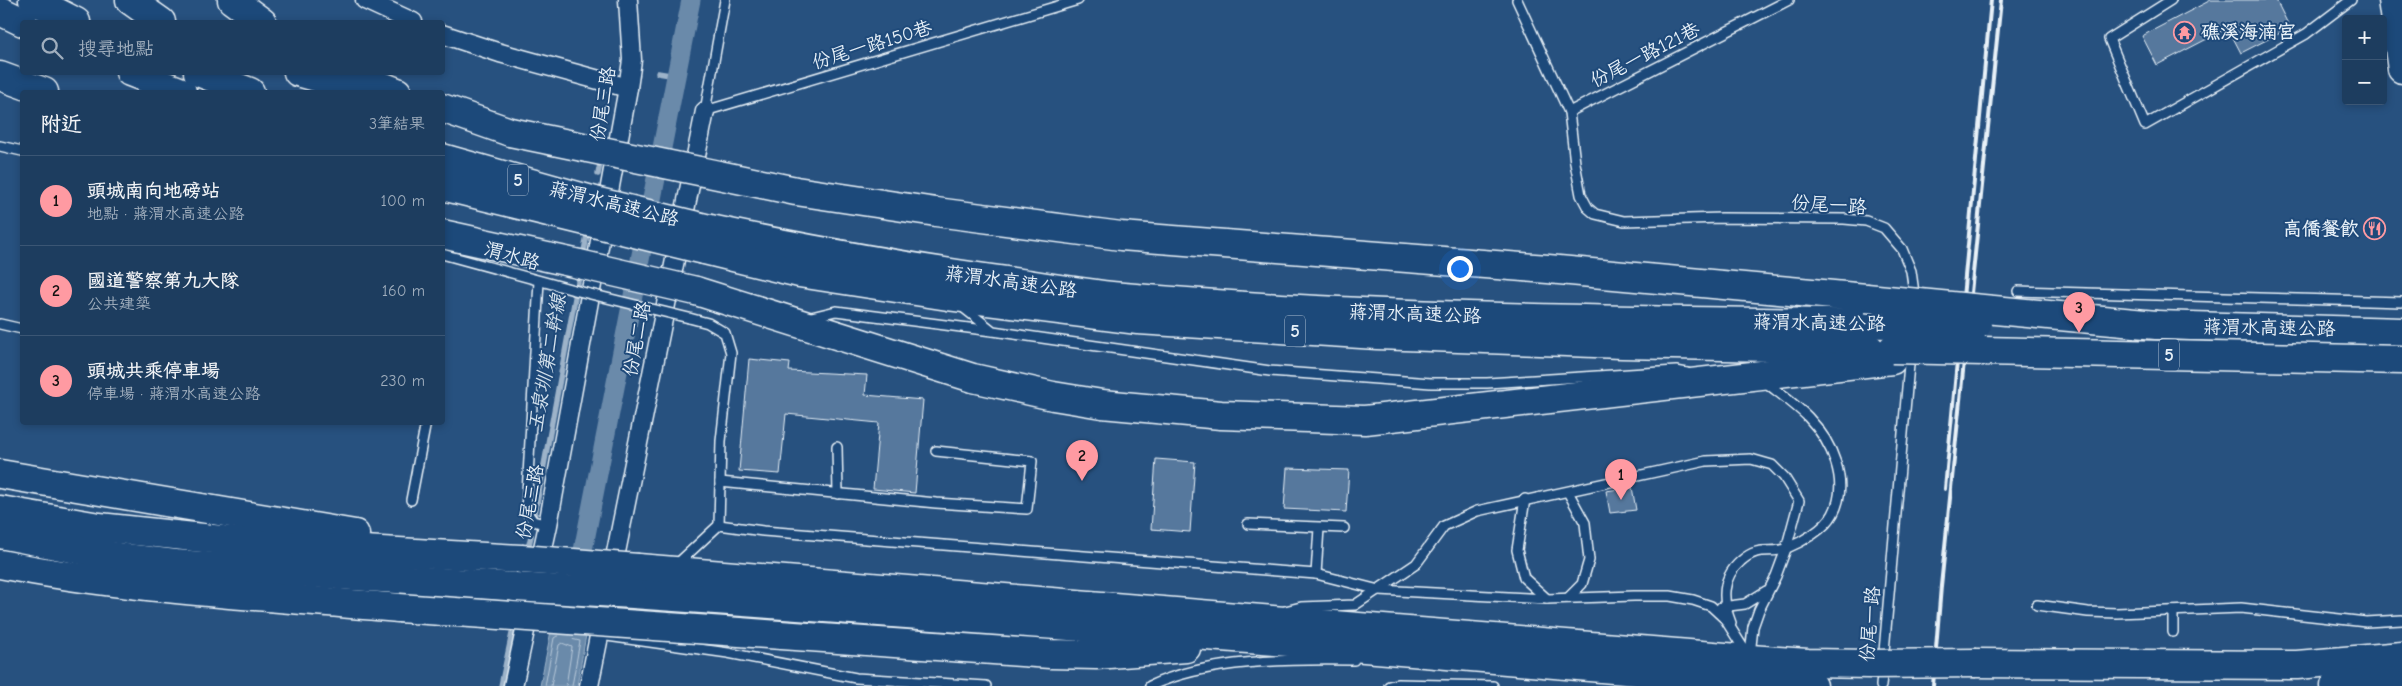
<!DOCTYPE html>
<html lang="zh-TW">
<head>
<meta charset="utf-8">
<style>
  :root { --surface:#1d3d5f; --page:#254465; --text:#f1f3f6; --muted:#a0aebd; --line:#3b5674; --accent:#ff9aa2 }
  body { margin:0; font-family:"Comic Neue","LXGW WenKai TC",sans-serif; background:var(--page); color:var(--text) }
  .controls { position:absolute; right:15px; top:15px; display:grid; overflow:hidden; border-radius:5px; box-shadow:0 2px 8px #0003 }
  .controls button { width:45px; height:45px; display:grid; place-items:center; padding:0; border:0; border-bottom:1px solid var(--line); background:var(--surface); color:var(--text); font:25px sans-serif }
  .you { position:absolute; left:1459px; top:268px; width:18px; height:18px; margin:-12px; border:4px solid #fff; border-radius:50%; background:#1a73e8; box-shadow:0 0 0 8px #1a73e833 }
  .badge { display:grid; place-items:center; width:32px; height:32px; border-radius:50%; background:var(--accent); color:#111; font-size:16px; font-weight:700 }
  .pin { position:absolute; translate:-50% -41px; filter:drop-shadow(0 1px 2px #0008) }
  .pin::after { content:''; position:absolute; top:26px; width:18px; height:15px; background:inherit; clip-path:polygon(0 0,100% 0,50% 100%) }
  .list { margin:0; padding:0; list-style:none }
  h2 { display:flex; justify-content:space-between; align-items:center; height:65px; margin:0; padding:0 20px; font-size:21px }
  h2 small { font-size:16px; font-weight:400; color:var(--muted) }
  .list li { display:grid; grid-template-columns:32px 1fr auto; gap:15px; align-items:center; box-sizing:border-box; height:90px; padding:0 20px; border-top:1px solid var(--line) }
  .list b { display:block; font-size:19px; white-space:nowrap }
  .list p { margin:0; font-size:16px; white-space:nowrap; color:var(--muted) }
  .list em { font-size:16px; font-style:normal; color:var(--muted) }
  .icon { flex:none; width:28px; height:28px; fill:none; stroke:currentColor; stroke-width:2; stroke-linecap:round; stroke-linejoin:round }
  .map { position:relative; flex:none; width:2402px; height:686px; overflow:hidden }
  .search { position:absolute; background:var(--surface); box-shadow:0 2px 8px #0003; left:20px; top:20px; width:425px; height:55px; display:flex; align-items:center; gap:12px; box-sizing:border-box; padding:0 18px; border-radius:5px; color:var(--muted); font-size:19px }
  .panel { position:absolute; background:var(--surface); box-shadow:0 2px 8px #0003; left:20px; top:90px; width:425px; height:335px; border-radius:5px }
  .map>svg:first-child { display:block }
  .water { fill:#6b8aaa; stroke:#9db3c9 }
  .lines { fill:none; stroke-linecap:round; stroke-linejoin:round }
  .shore { stroke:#b6c8d9; stroke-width:1 }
  .stream { stroke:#9db3c9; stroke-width:5.5 }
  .canal { stroke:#6b8aaa; stroke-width:19 }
  .building { fill:#57789d; stroke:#e8f1f8 }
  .lane-casing { stroke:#e8f1f8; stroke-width:12 }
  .street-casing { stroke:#e8f1f8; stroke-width:21 }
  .primary-casing { stroke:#e8f1f8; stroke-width:31 }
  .highway-casing { stroke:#e8f1f8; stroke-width:31 }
  .lane { stroke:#1f4a7a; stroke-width:9 }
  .street { stroke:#1f4a7a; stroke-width:18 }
  .primary { stroke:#1f4a7a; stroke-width:28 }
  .highway { stroke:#1f4a7a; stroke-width:28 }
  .rail { stroke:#e8f1f8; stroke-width:4 }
  .lane-bridge-casing { stroke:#e8f1f8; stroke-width:12; stroke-linecap:butt }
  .highway-bridge-casing { stroke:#e8f1f8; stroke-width:31; stroke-linecap:butt }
  .lane-bridge { stroke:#1f4a7a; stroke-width:9 }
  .highway-bridge { stroke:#1f4a7a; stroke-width:28 }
  .labels { text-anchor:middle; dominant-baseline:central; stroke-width:4; stroke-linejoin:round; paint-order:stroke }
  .shield { fill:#1f4a7a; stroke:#acbfd2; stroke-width:1 }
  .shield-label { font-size:18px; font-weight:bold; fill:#e8f1f8 }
  .poi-label { font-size:19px; font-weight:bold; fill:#e8f1f8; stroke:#1f4a7a; text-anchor:start }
  .street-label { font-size:19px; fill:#e8f1f8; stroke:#1f4a7a }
  .water-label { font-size:20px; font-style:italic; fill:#d5e2ec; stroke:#1f4a7a }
</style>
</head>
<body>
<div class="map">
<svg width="2402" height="686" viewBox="0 0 2402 686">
  <rect width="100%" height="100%" fill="#27517f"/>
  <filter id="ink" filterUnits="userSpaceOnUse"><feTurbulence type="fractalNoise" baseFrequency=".02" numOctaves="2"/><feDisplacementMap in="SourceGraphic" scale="10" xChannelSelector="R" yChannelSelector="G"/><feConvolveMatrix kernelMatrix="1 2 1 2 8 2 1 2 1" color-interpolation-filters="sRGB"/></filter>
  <g filter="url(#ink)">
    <polygon class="water" points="551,631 586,635 577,686 540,686"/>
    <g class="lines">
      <g class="shore">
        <polyline points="545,686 554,638 557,636 580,641 572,686"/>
        <polyline points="551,686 559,645 562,643 572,647 566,686"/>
      </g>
      <g class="stream">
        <polyline points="658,73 676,76"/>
        <polyline points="598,174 601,159"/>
        <polyline points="583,257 588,229"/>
        <polyline points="534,519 580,271"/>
        <polyline points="527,553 531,536"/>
        <polyline points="501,686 514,624"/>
      </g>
      <polyline class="canal" points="567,632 691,0"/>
    </g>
    <g class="building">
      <polygon points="2211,0 2276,0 2290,28 2241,53 2228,28 2157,65 2142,36"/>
      <polygon points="749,359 790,363 789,371 867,375 865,395 923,400 915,493 873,489 879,423 786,414 780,474 739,471"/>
      <polygon points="1156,459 1195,462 1190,532 1151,529"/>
      <polygon points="1287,468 1349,470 1346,512 1284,509"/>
      <polygon points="1632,487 1636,510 1610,513 1606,491"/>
    </g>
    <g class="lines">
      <defs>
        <g id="lane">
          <polyline points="725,0 705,111 1078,0"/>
          <polyline points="1517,0 1569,112 1575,163 1581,195 1588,208 1595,214 1624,221 1722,218 1844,219 1866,221 1884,228 1902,249 1911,271 1915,300"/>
          <polyline points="2171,0 2109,39 2145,125 2306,34 2351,0"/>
          <polyline points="1569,112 1789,0"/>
          <polyline points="0,146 22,151"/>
          <polyline points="442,254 574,290"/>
          <polyline points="539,281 526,511 533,521 548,525"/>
          <polyline points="2018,291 2402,302"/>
          <polyline points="960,305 993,331 1270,371 1431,383 1487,383 1676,371 1687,373"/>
          <polyline points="689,318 708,323 725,333 731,353 721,441 719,525"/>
          <polyline points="807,318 836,311 992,331"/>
          <polyline points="0,324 22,329"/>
          <polyline points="837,447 838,494"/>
          <polyline points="720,482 936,503 1027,509 1032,461 936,451"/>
          <polyline points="1568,492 1585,523 1589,560 1582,584 1568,598"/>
          <polyline points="1525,499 1517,550 1524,578 1547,599"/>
          <polyline points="411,500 426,422"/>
          <polyline points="1248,524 1344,528"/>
          <polyline points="676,565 719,525 763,531 1316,574 1379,590 1547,599 1634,596 1670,596 1693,600 1711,606 1725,619 1747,654"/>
          <polyline points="1316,574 1319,528"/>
          <polyline points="2037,605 2088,612 2117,613 2241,608 2366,622 2402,620"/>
          <polyline points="1721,607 1745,604 1766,591"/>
          <polyline points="1285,611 1301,607 1355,605 1416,564 1444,526 1477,511 1706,461 1751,459 1772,465 1784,477 1799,501 1786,549 1776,576 1759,610 1753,627 1750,655"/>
          <polyline points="2173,611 2173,632"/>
          <path d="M1731,623C1722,600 1721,578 1741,561C1760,544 1771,555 1787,548C1802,542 1825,529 1833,514C1850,482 1832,442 1808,417C1795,404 1779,393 1764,381"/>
          <polyline points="600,635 728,653 856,678 986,686"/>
          <path d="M1150,686C1207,659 1292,659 1354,660"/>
          <polyline points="1389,686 1397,684 1493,686"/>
          <polyline points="1881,686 1910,353"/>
        </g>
        <g id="street">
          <polyline points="365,0 413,22"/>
          <polyline points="442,34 500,53 628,88"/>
          <polyline points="513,686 548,525 628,88 632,60 628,0"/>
          <polyline points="589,686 705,111"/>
        </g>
        <polyline id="primary" points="2392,0 2402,69"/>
        <g id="highway">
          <polyline points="33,0 76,22"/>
          <polyline points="130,0 161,22"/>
          <polyline points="232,0 262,22"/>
          <polyline points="0,11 23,22"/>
          <polyline points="130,72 182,92"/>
          <polyline points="198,72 250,92"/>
          <polyline points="298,72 370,92"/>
          <polyline points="354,75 397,92"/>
          <polyline points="0,76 44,92"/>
          <polyline points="442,108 510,132"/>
          <polyline points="442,158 595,201"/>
          <polyline points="442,186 589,222"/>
          <polyline points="936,212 1121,236 1548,269 1866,298"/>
          <path d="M710,229C815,251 921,270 1028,284C1059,289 1091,294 1123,297C1379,319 1637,320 1894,324"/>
          <polyline points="442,234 579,264"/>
          <polyline points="704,250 799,273 948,296 1138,320 1377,335 1622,344 1870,349"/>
          <polyline points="696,291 973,378 1053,396 1102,404 1221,415 1365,420 1892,360"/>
          <polyline points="2156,325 2402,332"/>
          <polyline points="0,474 355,534"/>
          <polyline points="0,510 99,527 260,544 521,559"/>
          <polyline points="0,534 117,557 175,564 515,587"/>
          <path d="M0,564C131,590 266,596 399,608"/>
          <polyline points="638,568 1750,659 1808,663 1870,664"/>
          <polyline points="633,594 1329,645 1813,686"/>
          <polyline points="739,632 1050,654 1096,655 1186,648"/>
          <polyline points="1976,663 2297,665 2402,656"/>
          <polyline points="2335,686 2402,681"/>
        </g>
      </defs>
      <use href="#lane" class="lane-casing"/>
      <use href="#street" class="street-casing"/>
      <use href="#primary" class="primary-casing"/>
      <use href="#highway" class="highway-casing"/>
      <use href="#lane" class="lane"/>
      <use href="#street" class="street"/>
      <use href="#primary" class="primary"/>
      <use href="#highway" class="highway"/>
      <g class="rail">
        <polyline points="1945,489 1991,0"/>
        <polyline points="1933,686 1941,586 2001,0"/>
      </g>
      <defs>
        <polyline id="lane-bridge" points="574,290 689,318"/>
        <g id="highway-bridge">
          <polyline points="510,132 796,191 936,212"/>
          <polyline points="595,201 710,229"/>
          <polyline points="589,222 704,250"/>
          <polyline points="579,264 696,291"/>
          <polyline points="1866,298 2156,325"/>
          <polyline points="1894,324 1977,325"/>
          <polyline points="1892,349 2402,360"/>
          <polyline points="521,559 638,568"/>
          <polyline points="515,587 633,594"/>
          <polyline points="399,608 739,632"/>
          <polyline points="1870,664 1976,663"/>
        </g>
      </defs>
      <use href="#lane-bridge" class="lane-bridge-casing"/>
      <use href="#highway-bridge" class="highway-bridge-casing"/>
      <use href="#lane-bridge" class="lane-bridge"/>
      <use href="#highway-bridge" class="highway-bridge"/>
    </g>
  </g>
  <defs>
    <symbol id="temple-ring" viewBox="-11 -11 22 22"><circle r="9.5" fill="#1f4a7a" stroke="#ff9aa2" stroke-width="1.5"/><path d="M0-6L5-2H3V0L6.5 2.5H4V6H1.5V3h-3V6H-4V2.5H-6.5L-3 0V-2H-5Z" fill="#ff9aa2"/></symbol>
    <symbol id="restaurant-ring" viewBox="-11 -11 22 22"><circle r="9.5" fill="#1f4a7a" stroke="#ff9aa2" stroke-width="1.5"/><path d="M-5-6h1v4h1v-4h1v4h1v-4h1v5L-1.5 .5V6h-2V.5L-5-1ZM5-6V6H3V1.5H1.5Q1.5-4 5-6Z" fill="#ff9aa2"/></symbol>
  </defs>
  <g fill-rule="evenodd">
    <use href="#temple-ring" x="2172" y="20" width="25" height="25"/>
    <use href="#restaurant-ring" x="2362" y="216" width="25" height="25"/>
  </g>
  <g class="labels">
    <g class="shield">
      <rect x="508" y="164.5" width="20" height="31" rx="4"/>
      <rect x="1285" y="315.5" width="20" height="31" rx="4"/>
      <rect x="2159" y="339.5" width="20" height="31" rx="4"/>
    </g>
    <g class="shield-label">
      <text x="518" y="180">5</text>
      <text x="1295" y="331">5</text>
      <text x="2169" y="355">5</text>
    </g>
    <g class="poi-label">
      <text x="2201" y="32">礁溪海湳宮</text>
      <text x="2359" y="229" text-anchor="end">高僑餐飲</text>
    </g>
    <g class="street-label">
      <text transform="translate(872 45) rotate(-17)">份尾一路150巷</text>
      <text transform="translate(1645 55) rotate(-27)">份尾一路121巷</text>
      <text transform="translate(603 104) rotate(-81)">份尾三路</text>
      <text transform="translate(614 204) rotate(14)">蔣渭水高速公路</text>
      <text transform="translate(1829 205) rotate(4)">份尾一路</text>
      <text transform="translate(512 256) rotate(16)">渭水路</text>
      <text transform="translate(1011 282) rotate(8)">蔣渭水高速公路</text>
      <text transform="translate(1415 314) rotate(2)">蔣渭水高速公路</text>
      <text transform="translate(1819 323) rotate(1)">蔣渭水高速公路</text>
      <text transform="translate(2269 328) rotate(1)">蔣渭水高速公路</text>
      <text transform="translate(637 339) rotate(-79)">份尾二路</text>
      <text transform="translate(530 502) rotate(-79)">份尾三路</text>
      <text transform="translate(1870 624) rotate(-85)">份尾一路</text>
    </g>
    <g class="water-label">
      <text transform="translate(547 363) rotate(-80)">玉泉圳第二幹線</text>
    </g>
  </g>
</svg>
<div class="controls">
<button>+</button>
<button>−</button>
</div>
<div class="you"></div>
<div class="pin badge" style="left:1621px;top:500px">1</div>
<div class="pin badge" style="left:1082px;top:481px">2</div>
<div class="pin badge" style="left:2079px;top:333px">3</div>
<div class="search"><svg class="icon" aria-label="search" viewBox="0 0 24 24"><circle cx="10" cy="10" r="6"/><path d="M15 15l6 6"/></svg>搜尋地點</div>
<section class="panel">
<h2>附近<small>3筆結果</small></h2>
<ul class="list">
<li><span class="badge">1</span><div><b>頭城南向地磅站</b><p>地點 · 蔣渭水高速公路</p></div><em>100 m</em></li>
<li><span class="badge">2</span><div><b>國道警察第九大隊</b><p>公共建築</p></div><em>160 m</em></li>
<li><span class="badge">3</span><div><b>頭城共乘停車場</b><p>停車場 · 蔣渭水高速公路</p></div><em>230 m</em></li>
</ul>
</section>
</div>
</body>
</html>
